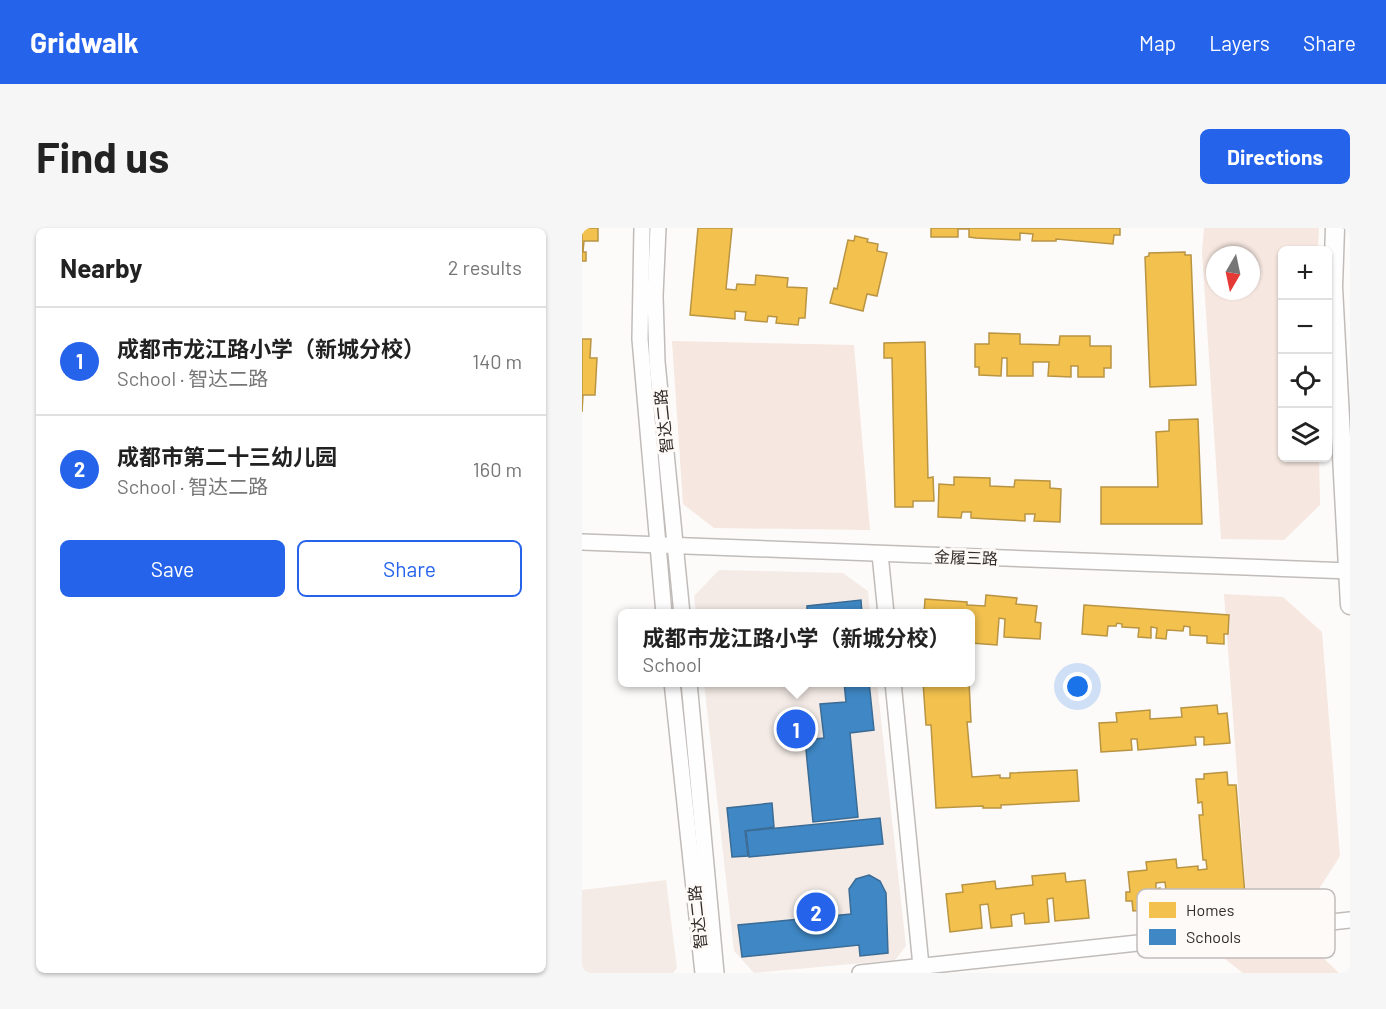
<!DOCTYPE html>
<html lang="en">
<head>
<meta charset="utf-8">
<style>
  :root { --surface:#fff; --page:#f6f6f6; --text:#222; --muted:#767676; --line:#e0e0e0; --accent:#2563eb }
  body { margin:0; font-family:Barlow,"Noto Sans SC",sans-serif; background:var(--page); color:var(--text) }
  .controls { position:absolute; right:18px; top:18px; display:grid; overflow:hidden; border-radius:9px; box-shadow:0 2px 4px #0004 }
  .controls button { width:54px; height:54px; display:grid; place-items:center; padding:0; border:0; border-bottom:2px solid var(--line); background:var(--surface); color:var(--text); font:30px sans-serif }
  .compass { position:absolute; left:624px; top:18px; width:54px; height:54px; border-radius:50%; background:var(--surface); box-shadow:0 2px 4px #0004; rotate:189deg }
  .you { position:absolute; left:496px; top:459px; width:21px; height:21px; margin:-15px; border:4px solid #fff; border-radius:50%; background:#1a73e8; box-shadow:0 0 0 9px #1a73e833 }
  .badge { display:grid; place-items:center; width:39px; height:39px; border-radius:50%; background:var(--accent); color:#fff; font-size:20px; font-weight:700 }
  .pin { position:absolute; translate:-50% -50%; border:3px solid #fff; box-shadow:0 2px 6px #0006 }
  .popup { position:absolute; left:36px; top:381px; width:357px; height:78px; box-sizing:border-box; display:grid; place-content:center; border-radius:9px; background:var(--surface); filter:drop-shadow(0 2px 4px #0005); font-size:20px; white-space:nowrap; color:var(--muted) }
  .popup b { font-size:22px; color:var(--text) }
  .popup::after { content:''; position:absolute; left:50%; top:100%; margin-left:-12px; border:12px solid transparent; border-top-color:var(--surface) }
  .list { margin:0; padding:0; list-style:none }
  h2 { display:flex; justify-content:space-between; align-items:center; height:78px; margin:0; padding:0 24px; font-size:26px }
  h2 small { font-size:20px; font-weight:400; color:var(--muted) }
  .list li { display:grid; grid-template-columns:39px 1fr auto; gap:18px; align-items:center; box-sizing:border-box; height:108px; padding:0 24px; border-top:2px solid var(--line) }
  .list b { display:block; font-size:22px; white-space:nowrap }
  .list p { margin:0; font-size:20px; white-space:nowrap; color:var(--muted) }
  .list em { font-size:20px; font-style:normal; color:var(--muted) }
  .actions { display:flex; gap:12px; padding:18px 24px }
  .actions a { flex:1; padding:14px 0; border:2px solid var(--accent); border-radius:9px; text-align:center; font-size:21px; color:var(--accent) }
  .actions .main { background:var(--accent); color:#fff }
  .icon { flex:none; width:33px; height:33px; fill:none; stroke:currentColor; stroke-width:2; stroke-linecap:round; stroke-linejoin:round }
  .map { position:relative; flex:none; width:768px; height:745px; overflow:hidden; border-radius:9px }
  header { display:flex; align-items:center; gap:36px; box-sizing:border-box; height:84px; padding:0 30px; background:var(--accent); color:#fff }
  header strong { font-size:28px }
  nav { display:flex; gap:33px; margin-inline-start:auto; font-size:21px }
  .intro { display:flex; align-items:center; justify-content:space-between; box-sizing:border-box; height:144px; padding:0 36px }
  h1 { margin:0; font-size:42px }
  .button { padding:15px 27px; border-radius:9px; background:var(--accent); color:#fff; font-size:21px; font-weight:700 }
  main { display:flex; gap:36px; padding:0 36px }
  aside { flex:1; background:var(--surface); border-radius:9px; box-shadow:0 2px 4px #0004 }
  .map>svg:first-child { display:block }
  .built { fill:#f4ebe6 }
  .green { fill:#f6e7e0; fill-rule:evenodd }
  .homes { fill:#f2c14e; stroke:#b99443; stroke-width:1.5 }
  .schools { fill:#3f88c5; stroke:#3b6c96; stroke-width:1.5 }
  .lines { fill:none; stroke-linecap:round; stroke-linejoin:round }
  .minor-casing { stroke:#c0bcba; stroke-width:18 }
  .major-casing { stroke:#c0bcba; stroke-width:21 }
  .minor { stroke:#fffefe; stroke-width:15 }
  .major { stroke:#fffefe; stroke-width:18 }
  .labels { text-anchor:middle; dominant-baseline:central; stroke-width:6; stroke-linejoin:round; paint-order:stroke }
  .street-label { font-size:16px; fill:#332c29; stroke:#fefaf8 }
  .key { fill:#fefaf8; stroke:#c1bcba; stroke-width:1.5 }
  .key-label { font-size:16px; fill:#332c29 }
</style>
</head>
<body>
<header>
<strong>Gridwalk</strong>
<nav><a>Map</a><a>Layers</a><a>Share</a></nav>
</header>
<div class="intro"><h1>Find us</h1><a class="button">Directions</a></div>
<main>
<aside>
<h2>Nearby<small>2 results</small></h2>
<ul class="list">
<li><span class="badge">1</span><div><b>成都市龙江路小学（新城分校）</b><p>School · 智达二路</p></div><em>140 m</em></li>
<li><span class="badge">2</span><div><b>成都市第二十三幼儿园</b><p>School · 智达二路</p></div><em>160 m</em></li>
</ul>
<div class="actions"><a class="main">Save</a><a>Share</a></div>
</aside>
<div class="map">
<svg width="768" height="745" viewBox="0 0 768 745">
  <rect width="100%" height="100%" fill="#fdfbf9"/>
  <g class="built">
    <polygon points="137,342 261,345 286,363 288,385 114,385 112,368"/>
    <polygon points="122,455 295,455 324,718 313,732 172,745 152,723"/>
    <polygon points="84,652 95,740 91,745 0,745 0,662"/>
  </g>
  <g class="green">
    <path d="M622,0H737L736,22H700V230H737L738,277L702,312L639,311L620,24ZM633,27H669V63H633Z"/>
    <polygon points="90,113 272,117 288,302 132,300 101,276"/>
    <polygon points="642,366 701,369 740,404 758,628 730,672 665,681"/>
    <polygon points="731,720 757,745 661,745 638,727"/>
  </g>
  <g class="homes">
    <polygon points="0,0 16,0 16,13 2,13 1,24 4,24 4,33 0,33"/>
    <polygon points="116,0 150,0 144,61 154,62 155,56 173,57 174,47 206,50 205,59 225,60 223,90 217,90 216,97 194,95 195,89 186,88 185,94 163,92 164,84 153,83 153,91 108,87"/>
    <polygon points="349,0 538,0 538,7 532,7 531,16 474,11 474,13 450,13 451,6 438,5 438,12 394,10 387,9 387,1 376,1 376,9 349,9"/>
    <polygon points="273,8 286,11 285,14 296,16 295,23 305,25 295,68 285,66 281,83 248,75 252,60 255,61 266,12 272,13"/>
    <polygon points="603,24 603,27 609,27 614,157 568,159 563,29 567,28 567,25"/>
    <polygon points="407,105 438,106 438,116 477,117 478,108 508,108 508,118 529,118 529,140 522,140 522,149 496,149 496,138 489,138 489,149 466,148 467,134 451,134 451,148 425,148 425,130 420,130 419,148 397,147 397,139 393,139 393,116 407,116"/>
    <polygon points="0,111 9,111 8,130 15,130 13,167 1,167 0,184"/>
    <polygon points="343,114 346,250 351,249 352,273 331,273 331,279 313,279 310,130 302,130 302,115"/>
    <polygon points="616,191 620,296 519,296 519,259 576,259 574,204 587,203 587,192"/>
    <polygon points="372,249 408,250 408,258 432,259 433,252 468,253 468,260 479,261 478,294 452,293 453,286 443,286 443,293 389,290 389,284 380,284 379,290 356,289 357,256 372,257"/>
    <polygon points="404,367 435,370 434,376 455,378 453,394 459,395 458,411 422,409 423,391 417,390 415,417 389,415 388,386 342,386 343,371 385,374 385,377 403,378"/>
    <polygon points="502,377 647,387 646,406 642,406 642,416 625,415 625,408 608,407 608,399 602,398 601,403 585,402 584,411 574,410 575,400 569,399 569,410 556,409 557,400 540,399 540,396 535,395 534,398 526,398 525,408 500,406"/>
    <polygon points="341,454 387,454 389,494 385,494 390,549 418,547 418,550 428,550 428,545 495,542 497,573 419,577 419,580 401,580 401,578 354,580 349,497 344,497"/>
    <polygon points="635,477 636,486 645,485 648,515 622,517 622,509 613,509 614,517 556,522 555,511 549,511 550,522 519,524 517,495 535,494 534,485 568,482 568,491 600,489 599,480"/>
    <polygon points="645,544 646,557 654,557 663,667 644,668 643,665 612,667 613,678 596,679 595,669 585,670 583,654 574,655 574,661 578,660 579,670 571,671 572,681 551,683 550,673 544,673 544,664 548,664 546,644 565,642 564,634 594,631 595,640 616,638 616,642 625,641 624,632 621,632 617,587 621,587 620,574 616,575 614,551 622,551 622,546"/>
    <polygon points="483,645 484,654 503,652 507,690 473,693 471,670 465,671 467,694 443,696 442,685 429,687 430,698 409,700 406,676 398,677 400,700 368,704 364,666 381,664 380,657 413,653 414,661 451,657 450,648"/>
  </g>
  <g class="schools">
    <polygon points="279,372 280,386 225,386 225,378"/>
    <polygon points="262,454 287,454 292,502 268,505 276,589 231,594 223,512 242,510 238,476 264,474"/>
    <polygon points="190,575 192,599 163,603 166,628 150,629 145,580"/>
    <polygon points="298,590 301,616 167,629 164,603"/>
    <polygon points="287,647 298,653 304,665 306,725 278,728 277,717 160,729 156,697 269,686 267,661 274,651"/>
  </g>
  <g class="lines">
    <defs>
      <g id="minor">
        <polyline points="60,0 58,111 82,386"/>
        <polyline points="76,0 73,68 75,134 100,386"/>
        <polyline points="0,314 768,343"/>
        <polyline points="298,326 304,386"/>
        <polyline points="90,454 121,745"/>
        <polyline points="107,454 134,745"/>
        <polyline points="311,454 339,738"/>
        <polyline points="278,745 768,692"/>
      </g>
      <polyline id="major" points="753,0 751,59 768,377"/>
    </defs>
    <use href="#minor" class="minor-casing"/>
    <use href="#major" class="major-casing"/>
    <use href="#minor" class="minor"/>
    <use href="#major" class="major"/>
  </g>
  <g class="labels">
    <g class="street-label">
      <text transform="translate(81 193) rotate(-96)">智达二路</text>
      <text transform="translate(384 329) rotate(2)">金履三路</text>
      <text transform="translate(115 689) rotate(-96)">智达二路</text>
    </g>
  </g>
  <rect x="555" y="661" width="198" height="69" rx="9" class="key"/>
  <rect x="567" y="674" width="27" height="16" fill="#f2c14e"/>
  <rect x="567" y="701" width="27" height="16" fill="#3f88c5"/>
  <g class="key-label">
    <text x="604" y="688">Homes</text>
    <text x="604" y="715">Schools</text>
  </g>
</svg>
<div class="controls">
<button>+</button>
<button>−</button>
<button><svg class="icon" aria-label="locate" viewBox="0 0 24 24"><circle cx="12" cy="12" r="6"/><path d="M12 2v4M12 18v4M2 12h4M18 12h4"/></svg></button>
<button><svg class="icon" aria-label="layers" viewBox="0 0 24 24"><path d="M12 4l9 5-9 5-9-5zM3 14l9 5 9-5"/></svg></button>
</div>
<svg class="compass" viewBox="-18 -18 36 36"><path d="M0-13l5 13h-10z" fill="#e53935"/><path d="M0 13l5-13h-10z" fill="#767676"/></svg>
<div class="you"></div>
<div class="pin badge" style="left:214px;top:501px">1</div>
<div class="popup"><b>成都市龙江路小学（新城分校）</b>School</div>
<div class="pin badge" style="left:234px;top:684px">2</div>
</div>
</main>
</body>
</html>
